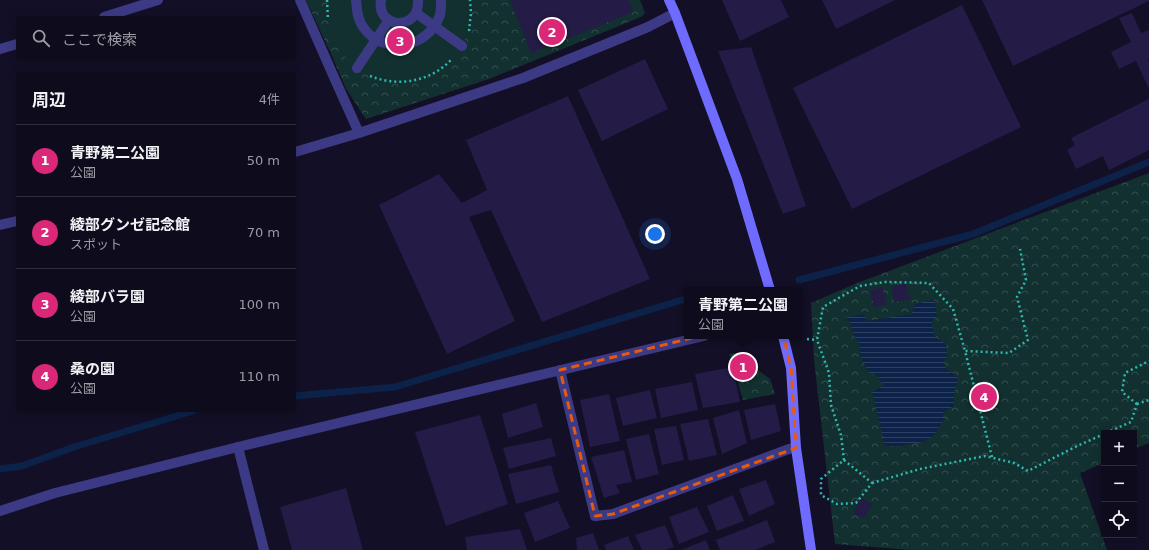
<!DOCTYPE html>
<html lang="ja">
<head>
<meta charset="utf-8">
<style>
  :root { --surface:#0e0b1c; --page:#171425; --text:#f1f3f6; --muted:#9b9ba3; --line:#2e2b3b; --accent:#db2777 }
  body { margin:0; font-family:"DejaVu Sans","Noto Sans JP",sans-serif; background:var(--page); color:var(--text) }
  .controls { position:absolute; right:12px; bottom:12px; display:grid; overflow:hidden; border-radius:0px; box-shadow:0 2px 10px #0003 }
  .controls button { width:36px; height:36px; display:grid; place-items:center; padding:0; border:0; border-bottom:1px solid var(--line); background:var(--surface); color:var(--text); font:20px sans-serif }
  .you { position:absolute; left:655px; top:234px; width:14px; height:14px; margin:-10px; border:3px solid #fff; border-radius:50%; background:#1a73e8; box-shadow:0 0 0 6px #1a73e833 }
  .badge { display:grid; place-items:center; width:26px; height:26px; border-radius:50%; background:var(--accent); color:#fff; font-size:13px; font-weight:700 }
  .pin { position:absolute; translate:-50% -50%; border:2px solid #fff; box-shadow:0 1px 4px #0006 }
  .popup { position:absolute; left:684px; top:287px; width:118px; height:52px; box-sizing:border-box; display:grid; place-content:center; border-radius:0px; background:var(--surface); filter:drop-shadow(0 1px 3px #0005); font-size:13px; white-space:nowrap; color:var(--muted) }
  .popup b { font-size:15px; color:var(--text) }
  .popup::after { content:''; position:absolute; left:50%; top:100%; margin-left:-8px; border:8px solid transparent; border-top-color:var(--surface) }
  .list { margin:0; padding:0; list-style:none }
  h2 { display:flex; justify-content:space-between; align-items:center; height:52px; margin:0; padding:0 16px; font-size:17px }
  h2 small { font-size:13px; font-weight:400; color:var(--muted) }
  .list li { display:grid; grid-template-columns:26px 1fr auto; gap:12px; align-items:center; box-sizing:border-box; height:72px; padding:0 16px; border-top:1px solid var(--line) }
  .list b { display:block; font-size:15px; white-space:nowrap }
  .list p { margin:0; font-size:13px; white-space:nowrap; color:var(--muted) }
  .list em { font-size:13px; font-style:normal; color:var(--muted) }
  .icon { flex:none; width:22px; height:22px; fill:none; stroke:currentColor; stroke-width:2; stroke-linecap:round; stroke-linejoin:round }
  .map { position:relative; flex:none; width:1149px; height:550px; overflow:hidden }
  .search { position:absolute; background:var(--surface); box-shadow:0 2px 10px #0003; left:16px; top:16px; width:280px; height:44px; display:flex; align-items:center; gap:10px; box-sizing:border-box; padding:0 14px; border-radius:0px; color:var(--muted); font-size:15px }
  .panel { position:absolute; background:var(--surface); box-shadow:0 2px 10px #0003; left:16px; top:72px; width:280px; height:340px; border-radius:0px }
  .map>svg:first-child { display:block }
  .park { fill:url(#park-crowns) }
  .garden { fill:#12302f }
  .water { fill:url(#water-rules) }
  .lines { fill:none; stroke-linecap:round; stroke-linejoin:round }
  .stream { stroke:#0c2248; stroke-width:7 }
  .building { fill:#241b47 }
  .path { stroke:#2fb8b0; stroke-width:2.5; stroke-dasharray:2 3; stroke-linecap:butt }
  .street { stroke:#3d3a85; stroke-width:10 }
  .secondary { stroke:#6f6bff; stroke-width:10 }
  .marked { fill:none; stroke:#e8590c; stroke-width:3; stroke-dasharray:8 5; stroke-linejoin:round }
</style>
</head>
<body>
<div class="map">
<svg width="1149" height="550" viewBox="0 0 1149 550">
  <defs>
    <pattern id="park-crowns" width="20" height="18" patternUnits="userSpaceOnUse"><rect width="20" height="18" fill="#12302f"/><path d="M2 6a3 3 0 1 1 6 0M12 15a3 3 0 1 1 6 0" fill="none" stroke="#344d4e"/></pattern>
    <pattern id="water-rules" width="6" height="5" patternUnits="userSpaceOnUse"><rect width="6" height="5" fill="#0c2248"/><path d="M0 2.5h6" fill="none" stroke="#2f4163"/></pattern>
  </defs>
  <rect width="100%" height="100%" fill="#130f26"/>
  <g class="park">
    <polygon points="306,0 640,0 645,13 641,17 489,79 366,119 346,89 332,56"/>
    <polygon points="1149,173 1149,443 1134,449 1134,433 1104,433 1104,463 1080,473 1107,550 911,550 835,544 814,360 811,303 857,283"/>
    <polygon points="736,353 770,379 775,394 743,400 729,354"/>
  </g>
  <path class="garden" d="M328,0H470C470,7 473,15 471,21C458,90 366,105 335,41C329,29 325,13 328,0Z"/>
  <polygon class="water" points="934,300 937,315 931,323 936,338 946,344 947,357 943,362 946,369 958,377 954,395 954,406 943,412 943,421 933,436 923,442 899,446 885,446 872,391 884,386 877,375 869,373 861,358 860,345 854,336 850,322 845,318 864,314 867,321 912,314 915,304"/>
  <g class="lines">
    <g class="stream">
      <polyline points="799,280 973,234 1149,162"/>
      <polyline points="295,396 395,387 682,300 687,300"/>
      <polyline points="0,469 22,466 74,447 193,411"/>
    </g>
  </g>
  <g class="building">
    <polygon points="510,0 629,0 633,12 531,53"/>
    <polygon points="722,0 781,0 789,17 740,41"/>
    <polygon points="822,0 895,0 836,29"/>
    <polygon points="982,0 1149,0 1149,1 1013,66"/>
    <polygon points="962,5 1021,127 852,209 793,88"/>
    <polygon points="1132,13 1141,33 1149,30 1149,59 1148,60 1149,62 1149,89 1136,61 1119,69 1111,52 1131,42 1119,18"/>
    <polygon points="751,47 806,206 783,214 718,51"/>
    <polygon points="645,59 668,109 602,141 578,90"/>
    <polygon points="568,96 650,279 542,322 491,210 469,217 515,321 447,354 379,205 439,174 462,203 487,190 466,140"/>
    <polygon points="1149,99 1149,150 1109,170 1103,156 1076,169 1067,150 1075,145 1071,138"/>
    <polygon points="906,283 910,299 894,302 892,287"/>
    <polygon points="882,287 887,304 874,307 870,291"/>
    <polygon points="733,367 740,402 703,408 695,374"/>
    <polygon points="692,382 698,410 661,418 655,389"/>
    <polygon points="650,390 657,418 623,426 616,398"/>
    <polygon points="609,394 620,441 590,447 580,400"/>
    <polygon points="536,403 543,427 508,438 502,414"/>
    <polygon points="775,404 781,431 751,440 744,410"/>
    <polygon points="739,410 747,443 722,454 713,418"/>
    <polygon points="480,415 508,504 446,526 415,432"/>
    <polygon points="708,419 717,455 689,461 680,424"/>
    <polygon points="676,426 684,460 662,465 654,429"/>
    <polygon points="649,434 659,474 636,480 626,439"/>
    <polygon points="551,438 556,456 509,469 503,448"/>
    <polygon points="624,450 632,482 616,485 620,493 604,498 591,457"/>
    <polygon points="551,465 559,492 516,504 508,474"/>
    <polygon points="766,480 775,504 749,516 739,489"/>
    <polygon points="346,488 363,550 292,550 280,507"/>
    <polygon points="733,495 744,521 717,531 707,506"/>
    <polygon points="861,498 872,504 864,518 853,513"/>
    <polygon points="558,501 570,528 535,542 524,513"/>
    <polygon points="697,507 709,532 679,544 669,517"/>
    <polygon points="767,520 775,542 755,550 720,550 716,540"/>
    <polygon points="665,525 674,547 666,550 642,550 635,535"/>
    <polygon points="520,529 527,550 467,550 465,537"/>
    <polygon points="593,533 599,550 577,550 576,538"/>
    <polygon points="628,536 634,550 606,550 604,545"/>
    <polygon points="706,540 710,550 681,550"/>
  </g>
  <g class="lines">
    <g class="path">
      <polyline points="327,0 328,20"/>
      <polyline points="469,31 471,13 470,0"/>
      <path d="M370,76C390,84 412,84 432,74C439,71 446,65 452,59"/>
      <polyline points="807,339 817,340"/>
      <polyline points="1137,404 1122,392 1125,373 1149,361"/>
      <polyline points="1137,404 1149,400"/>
      <polyline points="1106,433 1131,422 1137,404"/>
      <polyline points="992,457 965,351 1009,353 1028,340 1017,297 1026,280 1020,249"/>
      <polyline points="844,460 872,483 856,503 837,504 821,495 821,479 844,460 841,435 831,405 829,373 817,340 823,307 860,286 884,282 929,283 953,309 965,351"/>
      <polyline points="872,483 920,469 985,456 1014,463 1028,471 1077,446 1104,434"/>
    </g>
    <g class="street">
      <polyline points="300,0 333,75 359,133"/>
      <path d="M356,0C357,9 357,19 363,27C383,56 428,49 440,15C441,11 441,5 441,0"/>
      <path d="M381,0C376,29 420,32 418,0"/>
      <polyline points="416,13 462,46"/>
      <polyline points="104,17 158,0"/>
      <polyline points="0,49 17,44"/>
      <polyline points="357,68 389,20"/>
      <polyline points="295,152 359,133 523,78 648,27 675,13"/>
      <polyline points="0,225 17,221"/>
      <polyline points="560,370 595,516 613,514 789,449 796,448"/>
      <polyline points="238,447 264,550"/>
      <polyline points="0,511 55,493 238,447 704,336"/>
    </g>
    <g class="secondary">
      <polyline points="669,0 675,13 737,179 770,290"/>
      <polyline points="783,336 791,368 796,448 811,550"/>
    </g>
  </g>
  <path class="marked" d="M779,317L791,368L796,448L613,514L595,516L560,370Z"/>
</svg>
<div class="controls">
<button>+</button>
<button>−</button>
<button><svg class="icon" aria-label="locate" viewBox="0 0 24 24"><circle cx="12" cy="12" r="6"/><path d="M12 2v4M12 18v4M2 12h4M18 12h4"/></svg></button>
</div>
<div class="you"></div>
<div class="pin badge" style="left:743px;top:367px">1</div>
<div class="popup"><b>青野第二公園</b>公園</div>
<div class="pin badge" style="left:552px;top:32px">2</div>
<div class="pin badge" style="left:400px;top:41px">3</div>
<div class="pin badge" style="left:984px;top:397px">4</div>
<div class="search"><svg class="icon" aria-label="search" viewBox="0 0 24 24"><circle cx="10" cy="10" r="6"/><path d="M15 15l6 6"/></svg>ここで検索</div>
<section class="panel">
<h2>周辺<small>4件</small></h2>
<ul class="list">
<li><span class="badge">1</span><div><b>青野第二公園</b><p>公園</p></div><em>50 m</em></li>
<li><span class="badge">2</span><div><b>綾部グンゼ記念館</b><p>スポット</p></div><em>70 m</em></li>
<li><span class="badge">3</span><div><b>綾部バラ園</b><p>公園</p></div><em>100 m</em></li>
<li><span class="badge">4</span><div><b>桑の園</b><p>公園</p></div><em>110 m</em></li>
</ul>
</section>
</div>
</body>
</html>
